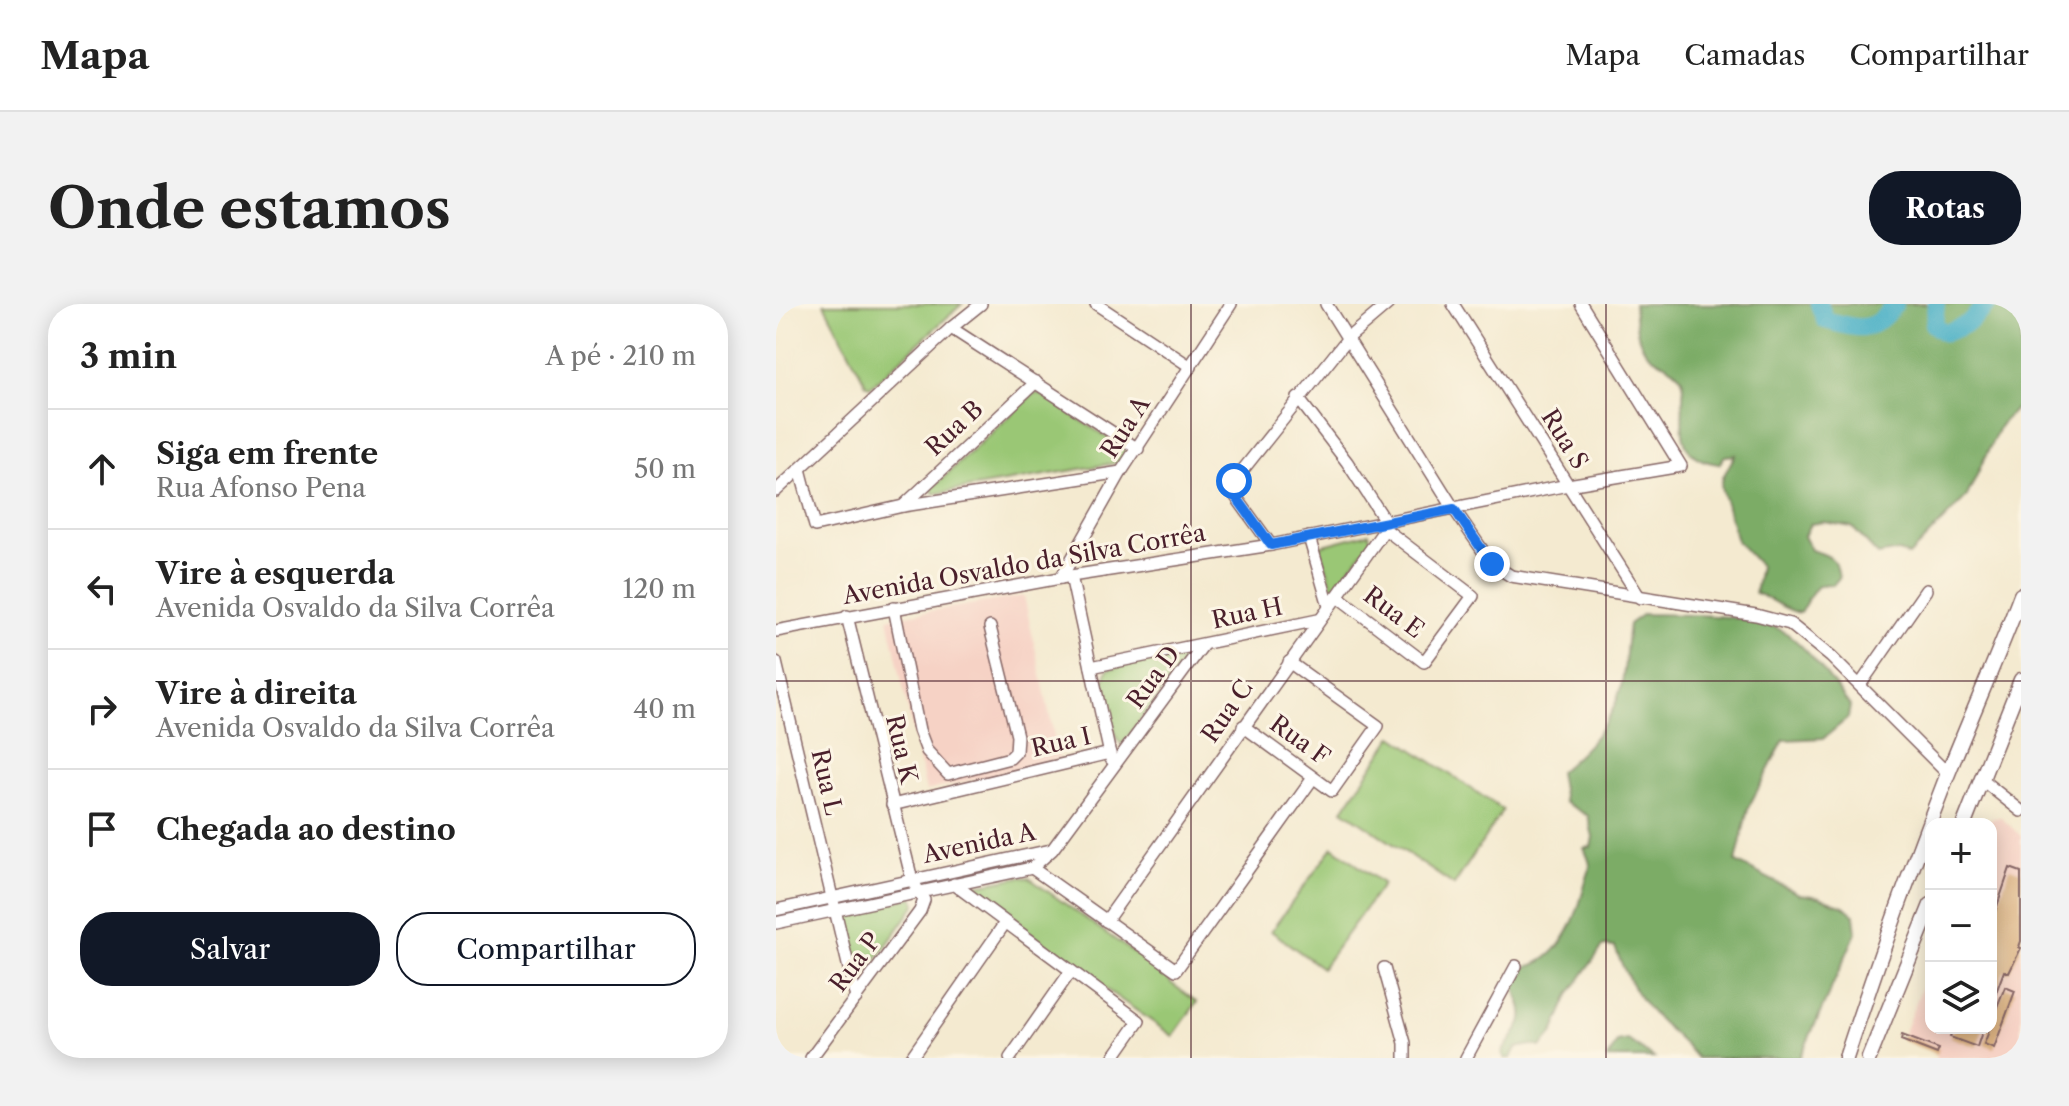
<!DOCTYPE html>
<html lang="pt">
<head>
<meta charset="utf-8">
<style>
  :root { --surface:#fff; --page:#f2f2f2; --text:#222; --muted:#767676; --line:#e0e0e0; --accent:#111827 }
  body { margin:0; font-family:"Libre Caslon Text",serif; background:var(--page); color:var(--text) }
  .controls { position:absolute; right:24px; bottom:24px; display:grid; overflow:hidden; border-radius:16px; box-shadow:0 4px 20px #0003 }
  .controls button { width:72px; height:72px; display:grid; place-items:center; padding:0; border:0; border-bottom:2px solid var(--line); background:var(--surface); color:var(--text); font:40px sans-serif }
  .stop { position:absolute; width:24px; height:24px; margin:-18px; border:6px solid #1a73e8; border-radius:50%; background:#fff }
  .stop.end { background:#1a73e8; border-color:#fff; box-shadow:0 2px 8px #0008 }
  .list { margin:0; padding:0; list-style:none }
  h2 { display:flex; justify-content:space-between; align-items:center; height:104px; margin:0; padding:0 32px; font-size:34px }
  h2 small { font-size:26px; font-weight:400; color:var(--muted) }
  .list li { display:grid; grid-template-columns:52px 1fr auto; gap:24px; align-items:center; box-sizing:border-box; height:120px; padding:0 32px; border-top:2px solid var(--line) }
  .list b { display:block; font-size:30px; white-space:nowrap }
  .list p { margin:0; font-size:26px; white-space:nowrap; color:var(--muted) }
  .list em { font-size:26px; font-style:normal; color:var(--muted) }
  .actions { display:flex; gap:16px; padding:24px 32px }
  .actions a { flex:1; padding:18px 0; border:2px solid var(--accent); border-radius:32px; text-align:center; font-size:28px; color:var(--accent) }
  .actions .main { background:var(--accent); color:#fff }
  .icon { flex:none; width:44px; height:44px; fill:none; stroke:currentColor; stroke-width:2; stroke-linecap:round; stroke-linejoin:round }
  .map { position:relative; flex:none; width:1245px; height:754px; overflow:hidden; border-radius:32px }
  header { display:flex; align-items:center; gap:48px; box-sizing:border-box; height:112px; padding:0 40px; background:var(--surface); border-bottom:2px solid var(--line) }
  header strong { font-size:38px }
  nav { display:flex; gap:44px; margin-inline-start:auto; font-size:28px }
  .intro { display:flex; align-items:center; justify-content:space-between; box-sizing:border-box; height:192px; padding:0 48px }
  h1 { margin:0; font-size:56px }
  .button { padding:20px 36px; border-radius:32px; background:var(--accent); color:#fff; font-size:28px; font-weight:700 }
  main { display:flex; gap:48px; padding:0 48px }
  aside { flex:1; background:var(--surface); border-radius:32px; box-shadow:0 4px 20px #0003 }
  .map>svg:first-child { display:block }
  .built { fill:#f6d2c5 }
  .green { fill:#9ac774; stroke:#727350; stroke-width:2 }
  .forest { fill:#7bac66; stroke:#626648; stroke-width:2 }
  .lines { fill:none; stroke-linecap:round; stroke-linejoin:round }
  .river { stroke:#45aec5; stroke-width:18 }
  .building { fill:#dcb282 }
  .minor-casing { stroke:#866665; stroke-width:14 }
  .major-casing { stroke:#866665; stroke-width:17 }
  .minor { stroke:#fff; stroke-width:11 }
  .major { stroke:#fff; stroke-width:14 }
  .route { stroke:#1a73e8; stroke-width:10 }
  .grid { fill:none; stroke:#4a1f2b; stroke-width:2; stroke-opacity:0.55 }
  .labels { text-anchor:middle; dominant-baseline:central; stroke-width:6; stroke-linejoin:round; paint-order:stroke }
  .street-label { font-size:24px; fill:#4a1f2b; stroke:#fcf5e5 }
</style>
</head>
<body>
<header>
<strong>Mapa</strong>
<nav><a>Mapa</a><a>Camadas</a><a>Compartilhar</a></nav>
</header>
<div class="intro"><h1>Onde estamos</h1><a class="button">Rotas</a></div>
<main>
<aside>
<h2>3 min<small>A pé · 210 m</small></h2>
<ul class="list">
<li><svg class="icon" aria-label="ahead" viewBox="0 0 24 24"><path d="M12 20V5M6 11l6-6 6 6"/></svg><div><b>Siga em frente</b><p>Rua Afonso Pena</p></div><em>50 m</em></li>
<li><svg class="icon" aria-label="left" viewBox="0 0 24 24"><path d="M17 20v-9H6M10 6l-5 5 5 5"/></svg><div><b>Vire à esquerda</b><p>Avenida Osvaldo da Silva Corrêa</p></div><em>120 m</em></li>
<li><svg class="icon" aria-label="right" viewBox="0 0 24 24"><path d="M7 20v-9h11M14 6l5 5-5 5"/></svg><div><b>Vire à direita</b><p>Avenida Osvaldo da Silva Corrêa</p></div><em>40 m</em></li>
<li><svg class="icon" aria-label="arrive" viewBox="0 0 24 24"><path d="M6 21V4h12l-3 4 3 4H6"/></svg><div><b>Chegada ao destino</b></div></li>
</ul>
<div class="actions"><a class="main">Salvar</a><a>Compartilhar</a></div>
</aside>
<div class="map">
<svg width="1245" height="754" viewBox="0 0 1245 754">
  <rect width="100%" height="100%" fill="#fcf5e5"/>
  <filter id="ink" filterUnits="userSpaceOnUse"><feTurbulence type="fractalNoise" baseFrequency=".0125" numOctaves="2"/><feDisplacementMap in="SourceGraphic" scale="16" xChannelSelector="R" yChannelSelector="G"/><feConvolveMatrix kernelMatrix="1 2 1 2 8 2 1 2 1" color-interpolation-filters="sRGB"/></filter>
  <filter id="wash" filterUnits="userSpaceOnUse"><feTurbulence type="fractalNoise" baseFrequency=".006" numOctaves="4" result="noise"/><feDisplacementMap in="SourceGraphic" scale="32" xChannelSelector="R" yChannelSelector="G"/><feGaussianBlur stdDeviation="1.8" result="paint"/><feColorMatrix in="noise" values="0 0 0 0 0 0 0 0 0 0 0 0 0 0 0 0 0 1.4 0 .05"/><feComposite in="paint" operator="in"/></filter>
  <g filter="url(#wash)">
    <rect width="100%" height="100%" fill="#f4ead0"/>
    <g class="built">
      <polygon points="248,292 283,455 150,487 112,314"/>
      <polygon points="1224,513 1245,532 1245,754 1160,754 1161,749 1125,736 1155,660 1155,724 1215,724 1215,520 1209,520 1214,515"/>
    </g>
    <g class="green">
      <polygon points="48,0 186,0 94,83 90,80"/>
      <polygon points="263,89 350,146 350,153 345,158 158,190 155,185 257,90"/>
      <polygon points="593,229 595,237 557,285 544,242"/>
      <polygon points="409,349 411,353 346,441 341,435 327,378 332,365"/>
      <polygon points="617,432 727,506 678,581 567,506"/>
      <polygon points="557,543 607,580 546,664 495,627"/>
      <polygon points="244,573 253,574 390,672 395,679 421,698 397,732 298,663 203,589 200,581"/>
      <polygon points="137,593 140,600 85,677 81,673 68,610"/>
    </g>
    <g class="forest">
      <path d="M858,0H1245V99L1224,121L1191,192L1133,252L1123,247L1102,251L1076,223L1048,218L1034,220L1028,232L1035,246C1052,251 1061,253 1063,274L1057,281C1037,276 1034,294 1024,309C1008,306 995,294 979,289L984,262L961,237L945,183L947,173L959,151L949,152L943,160C901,155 906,128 907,94C907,87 909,81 906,75C899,61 881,59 871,48C860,37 859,15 858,0Z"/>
      <path d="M867,310C905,311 983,308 1013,331C1037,350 1056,378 1074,402L1072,414L1048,434L1008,436L972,504L960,558L1023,590L1043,593L1068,602L1078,611L1080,629L1024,754H921C907,738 891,724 876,709C860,691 847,665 839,643L827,642L793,691L777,729L765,743L755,741L740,744L735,754H729L726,750C731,737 744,728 746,715C749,693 731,691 744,664C784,660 801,614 809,580C810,575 814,568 814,562C814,556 810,550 808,544L815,543L817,533L812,512L788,498L783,468C811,445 836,419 845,383C850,362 850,341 853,320Z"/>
      <polygon points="852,736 878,754 832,754 841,738"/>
    </g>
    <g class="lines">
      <g class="river">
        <path d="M1043,0L1049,16C1084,25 1095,31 1119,0"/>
        <polyline points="1160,0 1158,21 1169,29 1191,20 1212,0"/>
      </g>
    </g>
    <g id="blocks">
      <g class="building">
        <polygon points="1234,564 1245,568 1245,637 1243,643 1245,644 1233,669 1228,667 1215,702 1215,613 1217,614"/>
        <polygon points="1229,683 1239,687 1218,744 1208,740 1213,727 1207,725 1201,743 1174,733 1177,724 1215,724 1215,718"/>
        <polygon points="1126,731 1163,745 1161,750 1125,736"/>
      </g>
    </g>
  </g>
  <g filter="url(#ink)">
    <use href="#blocks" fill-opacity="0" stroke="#866665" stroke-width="2"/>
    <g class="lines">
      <defs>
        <g id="minor">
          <polyline points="320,0 415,63"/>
          <polyline points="550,0 678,205 716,260 735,272 980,311 1014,320 1055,353 1172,470"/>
          <polyline points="677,0 864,294"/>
          <polyline points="175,24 362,145"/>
          <polyline points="522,94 571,158 610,218 610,222"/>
          <polyline points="24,165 39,222 127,202 345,168"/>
          <polyline points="0,187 175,24 205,0"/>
          <polyline points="127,202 260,78"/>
          <polyline points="533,233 553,302"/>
          <polyline points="495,241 458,190 458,177 572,34 612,0"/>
          <polyline points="295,272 335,455"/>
          <polyline points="285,274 345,168 455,0"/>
          <polyline points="561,292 648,358 697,292 609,225"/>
          <polyline points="118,304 143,426 151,447 172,470 234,454 240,448 241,432 214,323"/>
          <polyline points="0,327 295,272 495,241 792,181 905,162 805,0"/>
          <polyline points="0,358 80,694"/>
          <polyline points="315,363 542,316"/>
          <polyline points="1084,381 1150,286"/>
          <polyline points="467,422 556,487 602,422 513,358"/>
          <polyline points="1206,476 1245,507"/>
          <polyline points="116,501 334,449"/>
          <polyline points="256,564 400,666 537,474"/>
          <polyline points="178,580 363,717 337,754"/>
          <polyline points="0,606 275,546"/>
          <polyline points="330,617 609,225"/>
          <polyline points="0,619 256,564 276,546 427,341"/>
          <polyline points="608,664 629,739 629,754"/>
          <polyline points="0,752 1,754"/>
          <polyline points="35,754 144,607 148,596 136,576 71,312"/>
          <polyline points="135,754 229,619"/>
          <polyline points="234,754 295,667"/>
          <polyline points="690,754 740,662"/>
        </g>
        <g id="major">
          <polyline points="1188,520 1245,376"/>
          <path d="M1070,754C1101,659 1135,565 1171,472C1195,412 1222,352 1245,291"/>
          <polyline points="1093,754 1155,601"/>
        </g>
      </defs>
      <use href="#minor" class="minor-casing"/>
      <use href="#major" class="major-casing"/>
      <use href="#minor" class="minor"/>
      <use href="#major" class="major"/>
    </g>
  </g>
  <g class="lines" filter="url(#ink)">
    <polyline class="route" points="458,177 458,190 495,241 678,205 716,260"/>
  </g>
  <path class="grid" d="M415,0V754M830,0V754M0,377H1245"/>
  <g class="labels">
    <g class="street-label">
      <text transform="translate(349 123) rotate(-57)">Rua A</text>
      <text transform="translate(178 124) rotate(-43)">Rua B</text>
      <text transform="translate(789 135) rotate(58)">Rua S</text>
      <text transform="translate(248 260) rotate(-10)">Avenida Osvaldo da Silva Corrêa</text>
      <text transform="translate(618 308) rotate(37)">Rua E</text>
      <text transform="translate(471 309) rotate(-12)">Rua H</text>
      <text transform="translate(377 373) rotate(-54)">Rua D</text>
      <text transform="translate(451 407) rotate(-55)">Rua C</text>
      <text transform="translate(524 436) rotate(36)">Rua F</text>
      <text transform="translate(285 438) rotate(-13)">Rua I</text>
      <text transform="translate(126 445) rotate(77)">Rua K</text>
      <text transform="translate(51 478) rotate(77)">Rua L</text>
      <text transform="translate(203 539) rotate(-12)">Avenida A</text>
      <text transform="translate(79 658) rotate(-53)">Rua P</text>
    </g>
  </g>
</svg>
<div class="controls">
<button>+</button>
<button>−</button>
<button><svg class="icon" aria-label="layers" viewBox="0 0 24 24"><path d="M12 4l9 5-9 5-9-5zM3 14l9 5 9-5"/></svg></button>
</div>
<div class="stop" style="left:458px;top:177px"></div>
<div class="stop end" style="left:716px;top:260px"></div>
</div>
</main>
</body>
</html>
